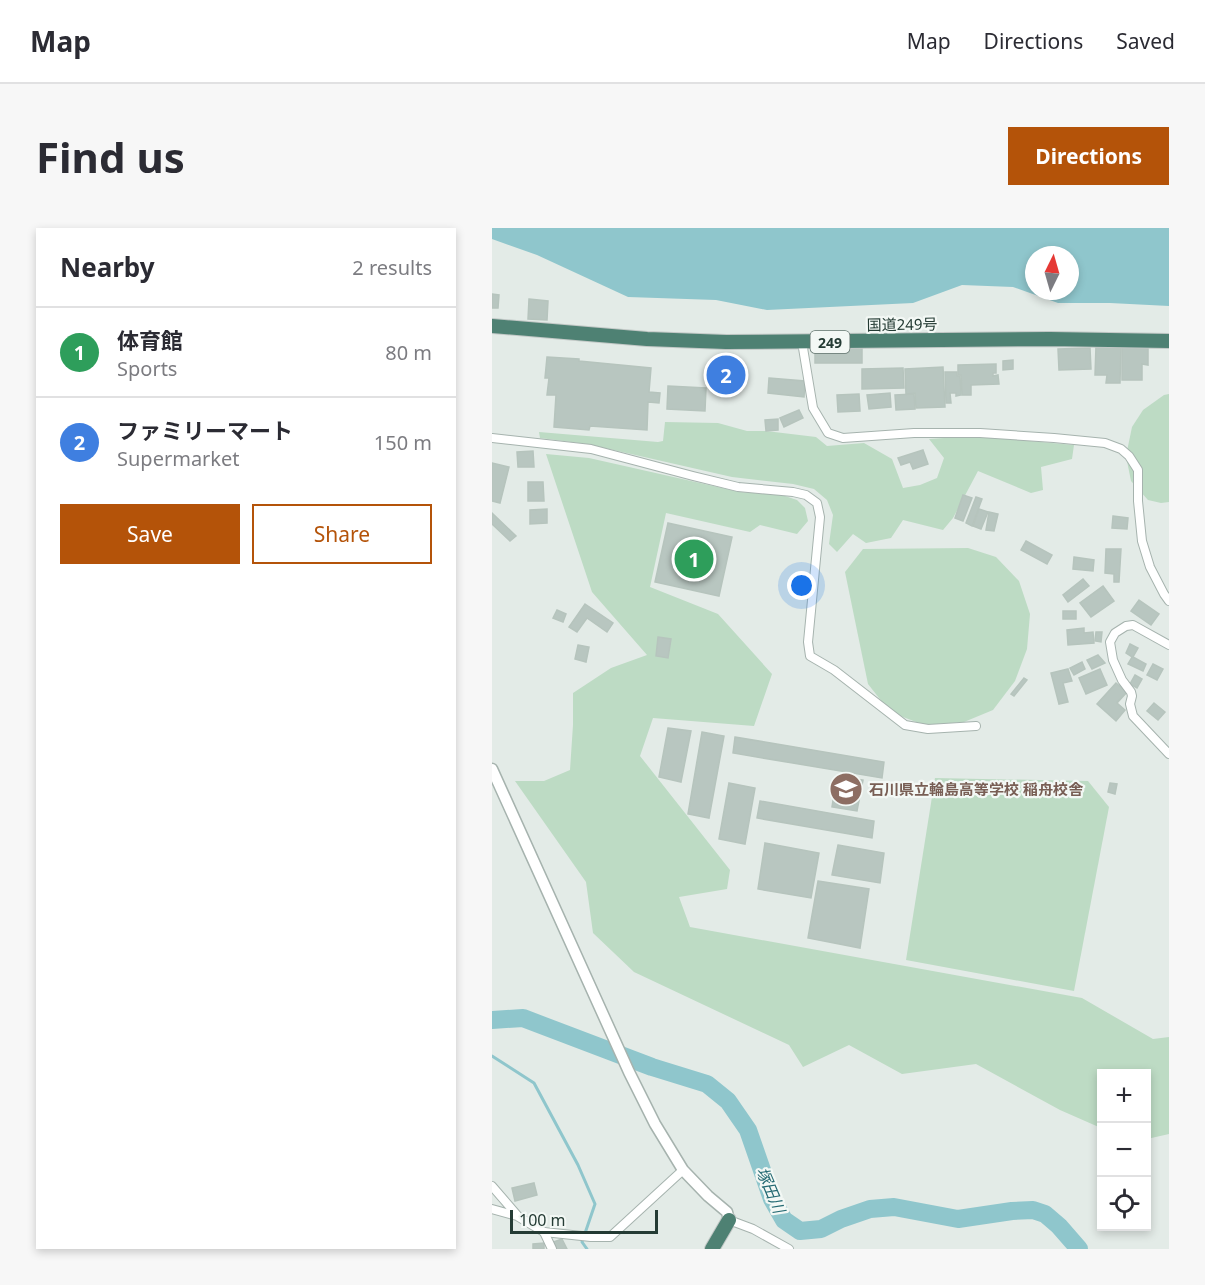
<!DOCTYPE html>
<html lang="en">
<head>
<meta charset="utf-8">
<style>
  :root { --surface:#fff; --page:#f7f7f7; --text:#2b2b33; --muted:#7c7c81; --line:#e1e1e2; --accent:#b45309 }
  body { margin:0; font-family:"Noto Sans","Noto Sans JP",sans-serif; background:var(--page); color:var(--text) }
  .controls { position:absolute; right:18px; bottom:18px; display:grid; overflow:hidden; border-radius:0px; box-shadow:0 3px 9px #0003 }
  .controls button { width:54px; height:54px; display:grid; place-items:center; padding:0; border:0; border-bottom:2px solid var(--line); background:var(--surface); color:var(--text); font:30px sans-serif }
  .compass { position:absolute; left:533px; top:18px; width:54px; height:54px; border-radius:50%; background:var(--surface); box-shadow:0 3px 9px #0003; rotate:5deg }
  .scale { position:absolute; left:18px; bottom:15px; width:148px; box-sizing:border-box; padding-left:6px; border:3px solid #243b34; border-top:0; font-size:16px; line-height:21px; white-space:nowrap; color:#243b34; -webkit-text-stroke:4px #f3f8f5; paint-order:stroke }
  .you { position:absolute; left:310px; top:358px; width:21px; height:21px; margin:-15px; border:4px solid #fff; border-radius:50%; background:#1a73e8; box-shadow:0 0 0 9px #1a73e833 }
  .badge { display:grid; place-items:center; width:39px; height:39px; border-radius:50%; background:var(--accent); color:#fff; font-size:20px; font-weight:700 }
  .pin { position:absolute; translate:-50% -50%; border:3px solid #fff; box-shadow:0 2px 6px #0006 }
  .list { margin:0; padding:0; list-style:none }
  h2 { display:flex; justify-content:space-between; align-items:center; height:78px; margin:0; padding:0 24px; font-size:26px }
  h2 small { font-size:20px; font-weight:400; color:var(--muted) }
  .list li { display:grid; grid-template-columns:39px 1fr auto; gap:18px; align-items:center; box-sizing:border-box; height:90px; padding:0 24px; border-top:2px solid var(--line) }
  .list b { display:block; font-size:22px; white-space:nowrap }
  .list p { margin:0; font-size:20px; white-space:nowrap; color:var(--muted) }
  .list em { font-size:20px; font-style:normal; color:var(--muted) }
  .actions { display:flex; gap:12px; padding:18px 24px }
  .actions a { flex:1; padding:14px 0; border:2px solid var(--accent); border-radius:0px; text-align:center; font-size:21px; color:var(--accent) }
  .actions .main { background:var(--accent); color:#fff }
  .icon { flex:none; width:33px; height:33px; fill:none; stroke:currentColor; stroke-width:2; stroke-linecap:round; stroke-linejoin:round }
  .map { position:relative; flex:none; width:677px; height:1021px; overflow:hidden; border-radius:0px }
  header { display:flex; align-items:center; gap:36px; box-sizing:border-box; height:84px; padding:0 30px; background:var(--surface); border-bottom:2px solid var(--line) }
  header strong { font-size:28px }
  nav { display:flex; gap:33px; margin-inline-start:auto; font-size:21px }
  .intro { display:flex; align-items:center; justify-content:space-between; box-sizing:border-box; height:144px; padding:0 36px }
  h1 { margin:0; font-size:42px }
  .button { padding:15px 27px; border-radius:0px; background:var(--accent); color:#fff; font-size:21px; font-weight:700 }
  main { display:flex; gap:36px; padding:0 36px }
  aside { flex:1; background:var(--surface); border-radius:0px; box-shadow:0 3px 9px #0003 }
  .map>svg:first-child { display:block }
  .green { fill:#bddbc4 }
  .water { fill:#8fc6cc; fill-rule:evenodd }
  .lines { fill:none; stroke-linecap:round; stroke-linejoin:round }
  .stream { stroke:#8fc6cc; stroke-width:3 }
  .river { stroke:#8fc6cc; stroke-width:18 }
  .building { fill:#b8c6c0; stroke:#b6c4bd; stroke-width:1.5 }
  .minor-casing { stroke:#a6b3ae; stroke-width:10 }
  .tertiary-casing { stroke:#a6b3ae; stroke-width:13 }
  .trunk-casing { stroke:#c2c8c6; stroke-width:16 }
  .minor { stroke:#fff; stroke-width:8 }
  .tertiary { stroke:#fff; stroke-width:10 }
  .trunk { stroke:#4e8173; stroke-width:14 }
  .labels { text-anchor:middle; dominant-baseline:central; stroke-width:4.5; stroke-linejoin:round; paint-order:stroke }
  .shield { fill:#f3f8f5; stroke:#62746e; stroke-width:1.5 }
  .shield-label { font-size:14px; font-weight:bold; fill:#243b34 }
  .street-label { font-size:15px; fill:#243b34; stroke:#f3f8f5 }
  .education-label { font-size:15px; font-weight:bold; fill:#785e54; stroke:#f3f8f5; text-anchor:start }
  .water-label { font-size:16px; font-style:italic; fill:#236972; stroke:#f3f8f5 }
</style>
</head>
<body>
<header>
<strong>Map</strong>
<nav><a>Map</a><a>Directions</a><a>Saved</a></nav>
</header>
<div class="intro"><h1>Find us</h1><a class="button">Directions</a></div>
<main>
<aside>
<h2>Nearby<small>2 results</small></h2>
<ul class="list">
<li><span class="badge" style="background:#2e9e5b">1</span><div><b>体育館</b><p>Sports</p></div><em>80 m</em></li>
<li><span class="badge" style="background:#3f7fe0">2</span><div><b>ファミリーマート</b><p>Supermarket</p></div><em>150 m</em></li>
</ul>
<div class="actions"><a class="main">Save</a><a>Share</a></div>
</aside>
<div class="map">
<svg width="677" height="1021" viewBox="0 0 677 1021">
  <rect width="100%" height="100%" fill="#e3ebe7"/>
  <g class="green">
    <polygon points="677,166 677,274 669,275 656,272 639,253 634,228 640,199 651,182 672,167"/>
    <polygon points="173,194 226,195 255,203 274,203 324,209 335,218 372,215 400,231 411,260 428,257 445,250 452,230 437,211 482,208 582,217 580,231 549,239 551,262 539,265 486,243 461,290 451,302 411,292 399,310 374,315 361,306 345,324 337,316 341,287 335,272 322,261 301,256 240,249 95,216 48,210 47,204 166,214 171,213"/>
    <polygon points="54,226 97,230 248,264 290,267 305,272 313,280 316,293 305,306 268,297 258,304 174,285 158,359 226,386 280,446 262,498 161,490 148,528 238,642 235,661 187,669 198,699 590,770 661,811 677,809 677,906 655,911 654,846 610,846 609,900 568,882 484,836 410,846 357,817 311,839 297,817 142,744 101,705 94,654 23,553 52,553 78,542 81,497 81,465 119,440 155,427 100,364"/>
    <polygon points="476,320 504,329 527,353 538,386 535,421 523,453 501,482 472,494 432,497 398,484 376,456 353,344 371,321"/>
    <polygon points="443,550 596,553 617,579 582,763 414,732"/>
  </g>
  <path class="water" d="M0,0H677V78L618,75H566L521,59L470,57L421,75L275,82L224,72L136,69L45,27L0,11ZM542,27H578V63H542Z"/>
  <g class="lines">
    <polyline class="stream" points="0,828 42,855 86,937 103,976 90,1014 95,1021"/>
    <polyline class="river" points="0,792 31,790 160,839 215,856 236,873 256,902 280,971 292,992 308,1003 329,1001 349,991 378,981 402,979 466,991 520,983 541,982 553,986 567,998 587,1021"/>
  </g>
  <g class="building">
    <polygon points="0,66 7,67 6,80 0,80"/>
    <polygon points="37,71 56,73 55,92 36,91"/>
    <polygon points="630,116 642,117 642,120 656,120 656,137 650,136 650,152 630,152"/>
    <polygon points="323,117 370,118 370,135 323,135"/>
    <polygon points="604,118 629,118 628,155 614,155 615,147 603,147"/>
    <polygon points="598,120 599,141 567,142 566,121"/>
    <polygon points="55,129 87,131 87,133 159,140 157,164 168,165 167,175 156,174 155,202 98,198 97,202 62,199 64,167 55,167 57,150 53,150"/>
    <polygon points="521,132 521,141 511,142 511,133"/>
    <polygon points="504,136 504,145 501,145 501,148 506,147 507,156 479,157 479,167 470,167 469,147 466,147 466,137"/>
    <polygon points="220,139 252,140 251,154 232,153 231,159 219,158"/>
    <polygon points="451,139 453,179 424,180 423,165 414,166 413,141"/>
    <polygon points="411,140 412,160 370,161 370,141"/>
    <polygon points="453,144 465,144 465,148 468,148 469,167 464,168 464,165 458,165 459,175 454,175"/>
    <polygon points="277,150 313,153 312,169 276,165"/>
    <polygon points="176,158 214,160 213,183 175,181"/>
    <polygon points="398,165 399,179 377,181 375,167"/>
    <polygon points="367,166 368,183 346,184 345,167"/>
    <polygon points="422,166 423,181 404,182 403,167"/>
    <polygon points="307,182 311,190 292,199 288,190"/>
    <polygon points="286,191 286,202 274,203 273,192"/>
    <polygon points="431,222 436,236 421,241 418,234 409,237 406,230"/>
    <polygon points="41,223 42,239 26,239 25,224"/>
    <polygon points="0,235 17,239 8,275 0,273"/>
    <polygon points="36,254 51,254 52,273 36,273"/>
    <polygon points="471,267 480,270 471,293 463,290"/>
    <polygon points="484,269 490,271 480,298 474,295"/>
    <polygon points="55,281 55,295 38,296 38,282"/>
    <polygon points="487,281 496,284 489,301 481,298"/>
    <polygon points="497,284 506,286 502,303 494,302"/>
    <polygon points="0,285 24,308 18,313 0,296"/>
    <polygon points="621,288 636,290 635,301 620,300"/>
    <polygon points="176,295 240,309 227,368 163,354"/>
    <polygon points="534,313 560,327 555,336 529,322"/>
    <polygon points="614,321 629,321 627,354 622,354 622,346 613,345"/>
    <polygon points="582,329 602,332 601,343 581,341"/>
    <polygon points="591,351 597,358 576,374 571,367"/>
    <polygon points="611,358 622,373 599,389 588,375"/>
    <polygon points="647,372 667,386 659,397 639,383"/>
    <polygon points="93,376 121,395 115,404 95,390 85,404 77,399"/>
    <polygon points="65,382 74,386 71,394 61,390"/>
    <rect x="571" y="383" width="13" height="8"/>
    <polygon points="592,400 592,405 601,404 602,415 576,417 575,402"/>
    <polygon points="604,404 610,404 609,414 603,413"/>
    <polygon points="166,409 179,411 176,430 164,428"/>
    <polygon points="638,416 646,420 641,429 654,436 651,443 636,436 640,429 634,425"/>
    <polygon points="86,417 97,419 94,434 83,431"/>
    <polygon points="606,427 613,435 600,441 595,432"/>
    <polygon points="590,434 593,441 582,447 578,440"/>
    <polygon points="661,436 671,441 665,452 655,447"/>
    <polygon points="576,441 580,453 571,455 576,474 567,476 559,445"/>
    <polygon points="608,441 615,457 594,466 587,450"/>
    <polygon points="643,447 650,451 645,460 638,456"/>
    <polygon points="532,450 535,452 522,468 519,466"/>
    <polygon points="624,455 635,464 625,475 633,482 624,493 605,476"/>
    <polygon points="662,475 673,484 666,492 655,483"/>
    <polygon points="176,500 199,503 189,554 167,549"/>
    <polygon points="210,504 232,508 217,590 196,586"/>
    <polygon points="243,509 392,534 390,550 241,525"/>
    <polygon points="345,548 371,552 365,583 340,579"/>
    <polygon points="237,555 263,560 253,616 227,611"/>
    <polygon points="618,555 625,556 623,566 616,564"/>
    <polygon points="268,573 382,593 380,610 265,590"/>
    <polygon points="273,615 327,625 319,670 266,661"/>
    <polygon points="346,617 392,625 388,655 340,647"/>
    <polygon points="326,653 377,661 368,720 316,710"/>
    <polygon points="42,955 45,967 23,973 20,960"/>
    <polygon points="70,1011 75,1021 62,1021 59,1015"/>
    <polygon points="52,1015 52,1021 41,1021 41,1016"/>
  </g>
  <g class="lines">
    <defs>
      <g id="minor">
        <polyline points="310,114 321,180 336,205 351,210 422,205 488,205 562,210 613,215 629,221 637,228 646,242 646,273 650,313 658,339 672,366 677,373"/>
        <polyline points="0,210 99,221 201,248 246,259 301,264 314,267 325,275 328,289 316,414 318,428 342,442 413,497 436,501 484,498"/>
        <polyline points="677,417 641,397 634,398 623,405 618,414 621,432 630,452 639,464 640,468 638,476 641,488 677,526"/>
        <polyline points="0,958 25,987"/>
        <polyline points="0,981 25,988 52,1004 99,1009 118,1009 191,942"/>
        <polyline points="237,992 261,1001 297,1021"/>
        <polyline points="52,1004 60,1021"/>
      </g>
      <polyline id="tertiary" points="0,541 137,844 163,896 191,942 216,968 235,984 237,992"/>
      <g id="trunk">
        <polyline points="0,98 155,111 234,114 558,111 677,113"/>
        <polyline points="220,1021 237,992"/>
      </g>
    </defs>
    <use href="#minor" class="minor-casing"/>
    <use href="#tertiary" class="tertiary-casing"/>
    <use href="#trunk" class="trunk-casing"/>
    <use href="#minor" class="minor"/>
    <use href="#tertiary" class="tertiary"/>
    <use href="#trunk" class="trunk"/>
  </g>
  <defs>
    <symbol id="school-disc" viewBox="-11 -11 22 22"><circle r="9.5" fill="#8d6e63" stroke="#f3f8f5"/><path d="M0-5L7-2L0 1L-7-2ZM-4 1L0 2.5L4 1V4Q0 6-4 4Z" fill="#fff"/></symbol>
  </defs>
  <g fill-rule="evenodd">
    <use href="#school-disc" x="335" y="542" width="38" height="38"/>
  </g>
  <g class="labels">
    <rect class="shield" x="318.5" y="103" width="39" height="22" rx="4.5"/>
    <g class="shield-label">
      <text x="338" y="114">249</text>
    </g>
    <g class="street-label">
      <text transform="translate(410 96) rotate(-1)">国道249号</text>
    </g>
    <g class="education-label">
      <text x="377" y="561">石川県立輪島高等学校 稲舟校舎</text>
    </g>
    <g class="water-label">
      <text transform="translate(279 962) rotate(67)">塚田川</text>
    </g>
  </g>
</svg>
<div class="controls">
<button>+</button>
<button>−</button>
<button><svg class="icon" aria-label="locate" viewBox="0 0 24 24"><circle cx="12" cy="12" r="6"/><path d="M12 2v4M12 18v4M2 12h4M18 12h4"/></svg></button>
</div>
<svg class="compass" viewBox="-18 -18 36 36"><path d="M0-13l5 13h-10z" fill="#e53935"/><path d="M0 13l5-13h-10z" fill="#7c7c81"/></svg>
<div class="scale">100 m</div>
<div class="you"></div>
<div class="pin badge" style="left:202px;top:331px;background:#2e9e5b">1</div>
<div class="pin badge" style="left:234px;top:147px;background:#3f7fe0">2</div>
</div>
</main>
</body>
</html>
